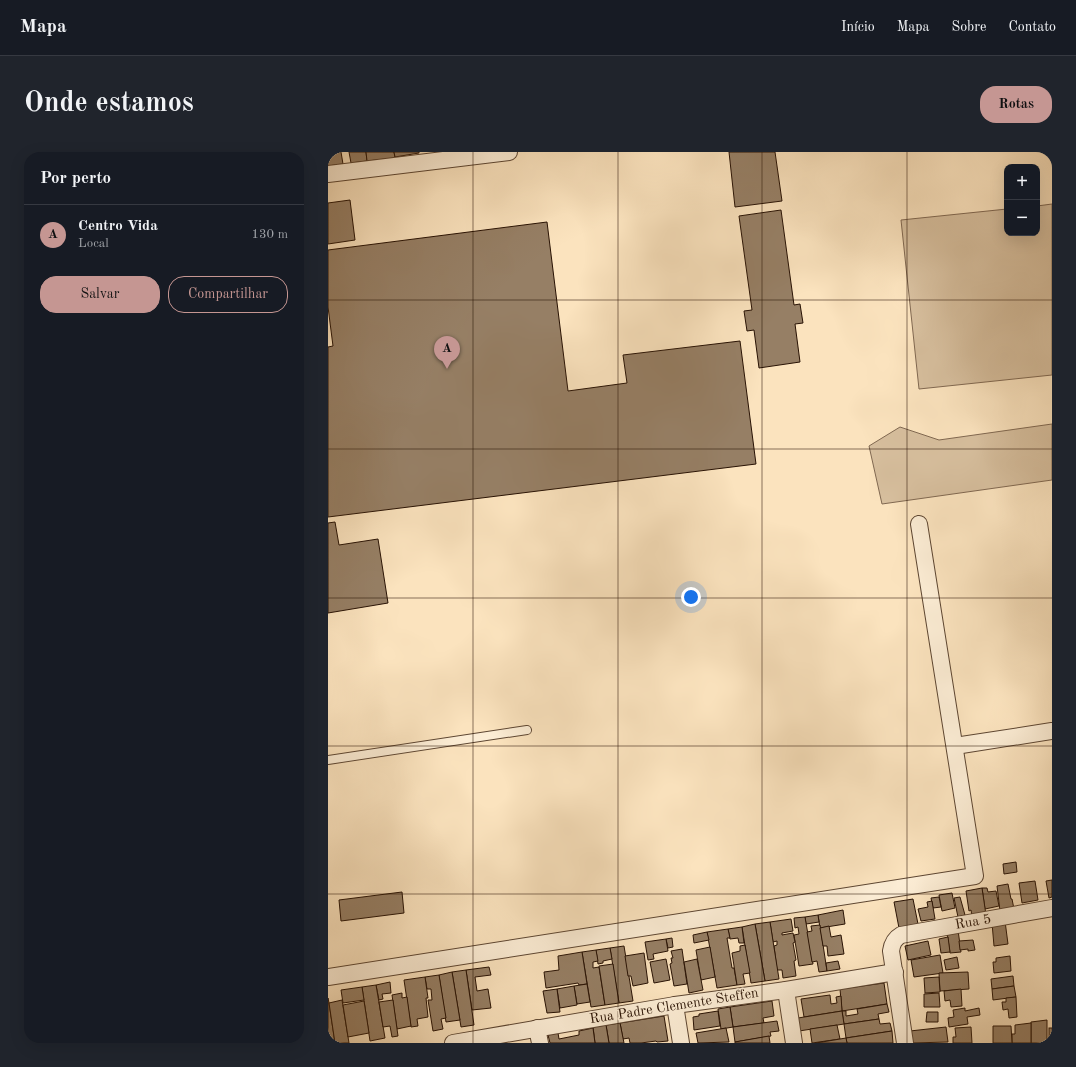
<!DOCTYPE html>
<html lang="pt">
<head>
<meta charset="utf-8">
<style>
  :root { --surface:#171b24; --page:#20242c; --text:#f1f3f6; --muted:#9ea1a6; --line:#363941; --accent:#c59692 }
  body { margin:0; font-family:"Old Standard TT",serif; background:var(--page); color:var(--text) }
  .controls { position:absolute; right:12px; top:12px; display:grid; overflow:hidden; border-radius:8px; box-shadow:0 4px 16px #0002 }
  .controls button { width:36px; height:36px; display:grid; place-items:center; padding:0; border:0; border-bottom:1px solid var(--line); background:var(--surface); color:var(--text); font:20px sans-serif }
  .you { position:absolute; left:363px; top:445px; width:14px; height:14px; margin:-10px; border:3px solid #fff; border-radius:50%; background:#1a73e8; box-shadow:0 0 0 6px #1a73e833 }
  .badge { display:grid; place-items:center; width:26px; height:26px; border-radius:50%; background:var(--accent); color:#111; font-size:13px; font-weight:700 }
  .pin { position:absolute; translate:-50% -33px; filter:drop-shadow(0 1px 2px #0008) }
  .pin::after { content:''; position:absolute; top:21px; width:14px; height:12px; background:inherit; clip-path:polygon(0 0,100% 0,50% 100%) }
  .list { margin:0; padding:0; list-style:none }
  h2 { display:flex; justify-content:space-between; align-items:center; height:52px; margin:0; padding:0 16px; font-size:17px }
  h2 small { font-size:13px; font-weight:400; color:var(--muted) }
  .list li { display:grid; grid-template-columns:26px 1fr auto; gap:12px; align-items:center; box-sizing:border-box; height:60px; padding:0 16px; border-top:1px solid var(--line) }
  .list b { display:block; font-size:15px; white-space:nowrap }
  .list p { margin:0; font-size:13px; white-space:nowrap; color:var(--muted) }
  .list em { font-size:13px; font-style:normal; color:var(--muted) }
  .actions { display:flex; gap:8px; padding:12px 16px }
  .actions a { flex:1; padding:9px 0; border:1px solid var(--accent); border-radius:16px; text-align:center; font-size:14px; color:var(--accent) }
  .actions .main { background:var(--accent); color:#111 }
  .map { position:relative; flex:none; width:724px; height:891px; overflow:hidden; border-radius:16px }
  header { display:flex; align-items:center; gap:24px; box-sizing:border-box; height:56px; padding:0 20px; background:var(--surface); border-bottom:1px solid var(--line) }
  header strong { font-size:19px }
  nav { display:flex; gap:22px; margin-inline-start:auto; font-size:14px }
  .intro { display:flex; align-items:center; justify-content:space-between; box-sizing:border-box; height:96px; padding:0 24px }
  h1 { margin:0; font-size:28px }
  .button { padding:10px 18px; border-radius:16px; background:var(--accent); color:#111; font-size:14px; font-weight:700 }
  main { display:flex; gap:24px; padding:0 24px }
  aside { flex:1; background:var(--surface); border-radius:16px; box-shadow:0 4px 16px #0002 }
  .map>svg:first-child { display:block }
  .green { fill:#d7bf9e; stroke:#806851 }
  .building { fill:#967f65; stroke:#281204 }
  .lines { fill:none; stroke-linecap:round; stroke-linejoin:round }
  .lane-casing { stroke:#5d4632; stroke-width:10 }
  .street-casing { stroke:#5d4632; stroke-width:18 }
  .lane { stroke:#fcedd5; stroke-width:8 }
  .street { stroke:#fcedd5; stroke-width:16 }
  .grid { fill:none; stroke:#281204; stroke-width:1; stroke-opacity:0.55 }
  .labels { text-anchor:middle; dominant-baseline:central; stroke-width:3; stroke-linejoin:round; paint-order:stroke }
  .street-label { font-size:14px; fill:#281204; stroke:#fcedd5 }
</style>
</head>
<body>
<header>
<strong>Mapa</strong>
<nav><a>Início</a><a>Mapa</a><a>Sobre</a><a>Contato</a></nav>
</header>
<div class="intro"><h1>Onde estamos</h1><a class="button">Rotas</a></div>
<main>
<aside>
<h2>Por perto<small></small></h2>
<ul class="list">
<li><span class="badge">A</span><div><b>Centro Vida</b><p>Local</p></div><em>130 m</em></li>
</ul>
<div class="actions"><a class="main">Salvar</a><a>Compartilhar</a></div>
</aside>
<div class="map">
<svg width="724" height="891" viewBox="0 0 724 891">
  <rect width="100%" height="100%" fill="#fbe3be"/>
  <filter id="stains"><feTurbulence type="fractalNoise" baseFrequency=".005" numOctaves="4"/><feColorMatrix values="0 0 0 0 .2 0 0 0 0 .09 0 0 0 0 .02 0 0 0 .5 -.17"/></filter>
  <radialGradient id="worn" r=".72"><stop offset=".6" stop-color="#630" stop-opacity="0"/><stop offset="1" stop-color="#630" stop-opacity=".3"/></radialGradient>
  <g class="green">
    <polygon points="724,52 724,223 591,237 573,68 679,57 679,81 709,81 709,54"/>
    <polygon points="724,272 724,328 554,352 541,294 572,275 611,288"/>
  </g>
  <g class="building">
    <polygon points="0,0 13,0 15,12 0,14"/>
    <polygon points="21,0 38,0 39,9 23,11"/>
    <polygon points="38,0 66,0 67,6 39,9"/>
    <polygon points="66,0 91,0 91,1 67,5"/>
    <polygon points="401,0 447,0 454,49 407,55"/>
    <polygon points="22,48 27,88 0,92 0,51"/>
    <polygon points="453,58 466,153 472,152 475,171 467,172 472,210 431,216 426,178 419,179 416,159 424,158 411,64"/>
    <polygon points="219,70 240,239 299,231 295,203 412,189 428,312 0,365 0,195 5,194 0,155 0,98"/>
    <polygon points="7,370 11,393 50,387 60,451 0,461 0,371"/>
    <polygon points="688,710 689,720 676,722 675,712"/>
    <polygon points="724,728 724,745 721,746 718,729"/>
    <polygon points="707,729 710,748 694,751 691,731"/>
    <polygon points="680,732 683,747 684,747 686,757 672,759 669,734"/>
    <polygon points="654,736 659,736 660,740 668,739 671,754 657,757"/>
    <polygon points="654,736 658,763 644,765 643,758 641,759 638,739"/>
    <polygon points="74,740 76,761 13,769 11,748"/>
    <polygon points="624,741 627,756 614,759 611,743"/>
    <polygon points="611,745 613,755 605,756 603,746"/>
    <polygon points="632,745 637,763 630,765 626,746"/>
    <polygon points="585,747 590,772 571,776 566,750"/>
    <polygon points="604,749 607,767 593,769 590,757 600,755 599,750"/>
    <polygon points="515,758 517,772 492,776 490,763"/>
    <polygon points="490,763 491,770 478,772 477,765"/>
    <polygon points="477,765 485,812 471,814 466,783 471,782 470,775 467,776 466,766"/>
    <polygon points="463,767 465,779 454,781 454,783 465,781 467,790 465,791 468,808 466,809 468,824 455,826 454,818 449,818 446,794 449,793 449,789 445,790 442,770"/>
    <polygon points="677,769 680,792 666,794 664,771"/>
    <polygon points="442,770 451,827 437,829 427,772"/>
    <polygon points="427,772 437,829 423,831 414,775"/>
    <polygon points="492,773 499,819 491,820 489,809 484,810 479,780 484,779 483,774"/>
    <polygon points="501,774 503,785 513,783 516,802 500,804 499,794 495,794 492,776"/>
    <polygon points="414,775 416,791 411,791 410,786 402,787 400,777"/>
    <polygon points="400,777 402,786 399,786 404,816 406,816 409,833 389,836 379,780"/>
    <polygon points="630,778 633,800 622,801 619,780"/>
    <polygon points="379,780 381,788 366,791 365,783"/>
    <polygon points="620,785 622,800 613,801 611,787"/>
    <polygon points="344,786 345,795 340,796 338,787"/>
    <polygon points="338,787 340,799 325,802 326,807 320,808 317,790"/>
    <polygon points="645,788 647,798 640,799 640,797 632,798 631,789"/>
    <polygon points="600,789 603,803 580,808 577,794"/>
    <polygon points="417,793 422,821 415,822 417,832 409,833 404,801 412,799 412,794"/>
    <polygon points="296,794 305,849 291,851 282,796"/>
    <polygon points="382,795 387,825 373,828 368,798"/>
    <polygon points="282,796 284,807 275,809 275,811 270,812 268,798"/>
    <polygon points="354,797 359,832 346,834 342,812 344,811 343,806 345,806 343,799"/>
    <polygon points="268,798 270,809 265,810 265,816 271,815 277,853 263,855 254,800"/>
    <polygon points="254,800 259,832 251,833 250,831 218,836 216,820 231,818 230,804"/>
    <polygon points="316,801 320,831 305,834 303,824 300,824 297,804"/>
    <polygon points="612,803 615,821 586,825 583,808"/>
    <polygon points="682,804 683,819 666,821 665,810 668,810 668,806"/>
    <polygon points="629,805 631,816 618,818 616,808"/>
    <polygon points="338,807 342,828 326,831 322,810"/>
    <polygon points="369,807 375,838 361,841 356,810"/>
    <polygon points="510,809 512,817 499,819 498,811"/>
    <polygon points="285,812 291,851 277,853 271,814"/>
    <polygon points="161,815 163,823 147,825 149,839 160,837 163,856 144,858 138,818"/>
    <polygon points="138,818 146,873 133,875 124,820"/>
    <polygon points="124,820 132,868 118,870 111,823"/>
    <polygon points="640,820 641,837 612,839 611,821"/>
    <polygon points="111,823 118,866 113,867 115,877 105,879 100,848 104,848 103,837 99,837 97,825"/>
    <polygon points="685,824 686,834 664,837 663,827"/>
    <polygon points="97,825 100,846 98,846 100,865 89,867 90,874 83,875 76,828"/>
    <polygon points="611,825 612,840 597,841 596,826"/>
    <polygon points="62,830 63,841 54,842 55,847 51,848 48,833"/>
    <polygon points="556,831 559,852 514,859 512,837"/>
    <polygon points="259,832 262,850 249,852 246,834"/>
    <polygon points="48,833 57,886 42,889 34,835"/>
    <polygon points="246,834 249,853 232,856 229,837"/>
    <polygon points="686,834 688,845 665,848 664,837"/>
    <polygon points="34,835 36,848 15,851 13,838"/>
    <polygon points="229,837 232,860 219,861 215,839"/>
    <polygon points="633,837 634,854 623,855 622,848 617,849 616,839"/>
    <polygon points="74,841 74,846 79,845 83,874 69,877 64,843"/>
    <polygon points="611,841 612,855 596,855 596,842"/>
    <polygon points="502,843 503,852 509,851 508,845 513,844 514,859 476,865 473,847"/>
    <polygon points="688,845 689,865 681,866 680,857 675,858 674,850 678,850 678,846"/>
    <polygon points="0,846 1,851 7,891 0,891"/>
    <polygon points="14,848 21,891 7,891 1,851"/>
    <polygon points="65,848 70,884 64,885 62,874 55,875 51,850"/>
    <polygon points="36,849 41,881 20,885 15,853"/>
    <polygon points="444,849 446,864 435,866 436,871 405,875 402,855"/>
    <polygon points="559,852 561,860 550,862 551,867 516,872 514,859 518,859 518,864 530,862 529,857"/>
    <polygon points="402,855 405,875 393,877 390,857"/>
    <polygon points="637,856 637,859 651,856 652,863 639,865 640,872 621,875 620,866 626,865 625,858"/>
    <polygon points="390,859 392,874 366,878 365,865 371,864 371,862"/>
    <polygon points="514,859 516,872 471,879 470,866"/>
    <polygon points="599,860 610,860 610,870 598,870"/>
    <polygon points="336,864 340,889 329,890 328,889 313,891 302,891 301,886 295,887 292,871"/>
    <polygon points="551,867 552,872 562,871 564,879 518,886 516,872"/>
    <polygon points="719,868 719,891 703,891 703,870"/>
    <polygon points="449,869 451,879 442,880 443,884 407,890 405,875"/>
    <polygon points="292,871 296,891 281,891 278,873"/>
    <polygon points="703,871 703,891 684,891 684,882 687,882 687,873"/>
    <polygon points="278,873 281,891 267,891 265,875"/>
    <polygon points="509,873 512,887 484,891 482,877"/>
    <polygon points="665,874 683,874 684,891 665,891"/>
    <polygon points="618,875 620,890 584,891 582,879"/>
    <polygon points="643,875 644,891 625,891 625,885 628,885 627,876"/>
    <polygon points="265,876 267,891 222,891 220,883 230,881 231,887 251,883 251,879"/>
    <polygon points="398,876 401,890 370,891 368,881"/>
    <rect x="721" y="876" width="3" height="15"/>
    <polygon points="564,879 565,891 519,891 518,886"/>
    <polygon points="441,884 442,891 407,891 407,890"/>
    <polygon points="518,886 519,891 488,891"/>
  </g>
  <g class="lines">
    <defs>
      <polyline id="lane" points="0,608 199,578"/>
      <g id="street">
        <polyline points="0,22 181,0"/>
        <polyline points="627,594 724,579"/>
        <polyline points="0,825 647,724 591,372"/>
        <polyline points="458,838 466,891"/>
        <polyline points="347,853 353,891"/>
        <polyline points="209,876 212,891"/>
        <polyline points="125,891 347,853 458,838 567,820"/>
        <path d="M577,891L563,799C564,792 566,787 573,783L724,756"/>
      </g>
    </defs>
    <use href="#lane" class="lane-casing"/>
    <use href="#street" class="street-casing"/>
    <use href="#lane" class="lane"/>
    <use href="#street" class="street"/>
  </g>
  <path class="grid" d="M145,0V891M290,0V891M434,0V891M579,0V891M0,148H724M0,297H724M0,446H724M0,594H724M0,742H724"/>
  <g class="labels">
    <g class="street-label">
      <text transform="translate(645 770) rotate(-10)">Rua 5</text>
      <text transform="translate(346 854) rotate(-9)">Rua Padre Clemente Steffen</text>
    </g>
  </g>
  <rect width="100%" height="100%" filter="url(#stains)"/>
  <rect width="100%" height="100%" fill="url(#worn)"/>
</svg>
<div class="controls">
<button>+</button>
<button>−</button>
</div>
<div class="you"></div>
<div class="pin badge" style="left:119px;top:217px">A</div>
</div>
</main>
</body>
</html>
